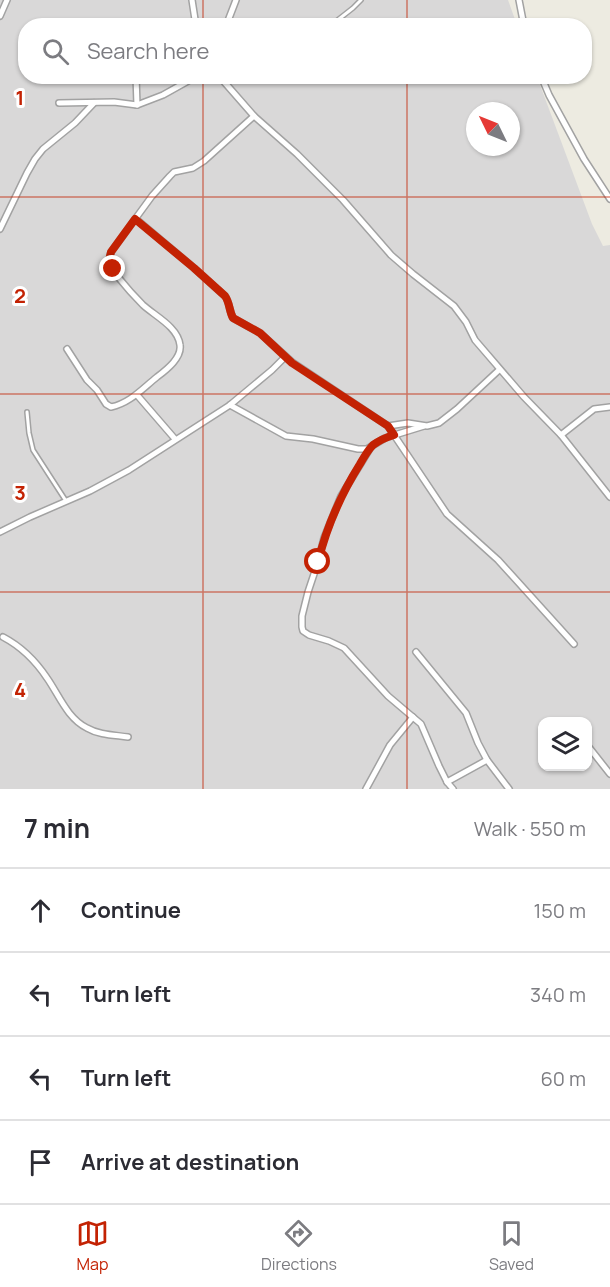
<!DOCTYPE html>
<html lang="en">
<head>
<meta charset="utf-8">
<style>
  :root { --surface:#fff; --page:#f2f2f3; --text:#2b2b33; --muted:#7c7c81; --line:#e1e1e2; --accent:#c32203 }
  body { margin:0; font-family:Manrope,sans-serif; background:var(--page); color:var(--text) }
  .controls { position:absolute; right:18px; bottom:18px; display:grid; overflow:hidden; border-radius:12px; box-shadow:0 2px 4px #0004 }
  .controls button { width:54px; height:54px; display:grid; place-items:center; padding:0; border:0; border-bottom:2px solid var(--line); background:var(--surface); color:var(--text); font:30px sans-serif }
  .compass { position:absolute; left:466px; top:102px; width:54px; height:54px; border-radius:50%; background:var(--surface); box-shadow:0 2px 4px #0004; rotate:313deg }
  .stop { position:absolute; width:18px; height:18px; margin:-14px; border:4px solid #c32203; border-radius:50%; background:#fff }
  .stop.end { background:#c32203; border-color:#fff; box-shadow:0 2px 6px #0008 }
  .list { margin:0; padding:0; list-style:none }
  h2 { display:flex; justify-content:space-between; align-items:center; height:78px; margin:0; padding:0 24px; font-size:26px }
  h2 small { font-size:20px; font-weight:400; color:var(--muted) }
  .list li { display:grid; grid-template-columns:39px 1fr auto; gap:18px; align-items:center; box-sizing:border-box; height:84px; padding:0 24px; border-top:2px solid var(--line) }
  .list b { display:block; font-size:22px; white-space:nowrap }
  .list em { font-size:20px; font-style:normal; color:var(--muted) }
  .icon { flex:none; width:33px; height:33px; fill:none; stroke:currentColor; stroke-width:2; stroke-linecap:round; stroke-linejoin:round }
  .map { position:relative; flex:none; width:610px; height:789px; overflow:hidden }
  .search { position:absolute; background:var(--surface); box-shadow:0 2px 4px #0004; left:18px; right:18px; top:18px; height:66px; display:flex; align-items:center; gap:15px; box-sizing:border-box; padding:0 21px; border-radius:24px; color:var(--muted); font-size:22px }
  .sheet { height:414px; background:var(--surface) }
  nav { display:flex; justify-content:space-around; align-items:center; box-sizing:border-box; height:84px; border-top:2px solid var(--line); background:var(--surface); font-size:16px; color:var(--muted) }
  nav a { display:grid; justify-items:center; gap:3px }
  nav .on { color:var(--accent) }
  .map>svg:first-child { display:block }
  .residential { fill:#d9d8d8; fill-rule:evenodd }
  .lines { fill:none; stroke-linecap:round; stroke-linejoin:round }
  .lane-casing { stroke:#a2a2a2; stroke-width:6 }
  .street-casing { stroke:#a2a2a2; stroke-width:8 }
  .lane { stroke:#fff; stroke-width:3 }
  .street { stroke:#fff; stroke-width:5 }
  .route { stroke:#c32203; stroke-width:8 }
  .grid { fill:none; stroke:#c32203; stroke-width:1.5; stroke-opacity:0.55 }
  .grid-label { font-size:20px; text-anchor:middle; font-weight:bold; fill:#c32203; stroke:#fff; stroke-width:6; stroke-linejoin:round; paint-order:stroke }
</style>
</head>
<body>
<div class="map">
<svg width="610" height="789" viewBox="0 0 610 789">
  <rect width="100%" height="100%" fill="#edebe1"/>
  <path class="residential" d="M0,0H508L517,25L26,26V76L537,77L592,224L603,246L610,245V789H0ZM475,111H511V147H475ZM542,722H588V766H542Z"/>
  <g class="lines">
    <defs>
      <g id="lane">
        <polyline points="330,26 353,8 361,0"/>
        <polyline points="27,412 29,433 33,450 66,501"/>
      </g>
      <g id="street">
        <polyline points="192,0 196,26"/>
        <polyline points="519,0 524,26"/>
        <polyline points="0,16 7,0"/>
        <polyline points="226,26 236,0"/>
        <polyline points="136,76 137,105"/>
        <polyline points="219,76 254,116 297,154 343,200 391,255 413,274 454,306 466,322 475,340 524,397 561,435 610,497"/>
        <polyline points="541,76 549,95 584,159 610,199"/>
        <polyline points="59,103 114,102 137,105 163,95 197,76"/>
        <path d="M136,219L194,268L225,296C230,303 229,311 233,318L260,333L292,362L388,426L408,423L427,426L439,423L457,409L499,370"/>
        <polyline points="0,229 27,173 35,159 43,149 75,123 94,103"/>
        <path d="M67,349L87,380L97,390L106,404L111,407C130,403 142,389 157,377C166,370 182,358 180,345C178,327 155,316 143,305C134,296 126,287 118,277C112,269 107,263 111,252L152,196L170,176L174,172L193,168L204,161L254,116"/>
        <polyline points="137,395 175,439"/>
        <polyline points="230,405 286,436 313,439 358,449 367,449 385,438 424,426"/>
        <polyline points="388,426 447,514 498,560 574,644"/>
        <polyline points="561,435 594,409 610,407"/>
        <polyline points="371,447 341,496 324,538 318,562 308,592 302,616 302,627 303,631 309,635 329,641 344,648 388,696 421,724 439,766 447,782 453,789"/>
        <polyline points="0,532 30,517 90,491 129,470 230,405 272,370 285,357"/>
        <path d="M3,637C22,647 35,660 47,678C59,695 67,718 87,728C99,735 114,735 128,737"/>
        <polyline points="416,652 466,713 478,743 487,760 509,789"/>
        <polyline points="588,746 610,774"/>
        <polyline points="447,782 487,760"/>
        <polyline points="366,789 390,745 413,717"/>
      </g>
    </defs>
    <use href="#lane" class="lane-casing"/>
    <use href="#street" class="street-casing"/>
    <use href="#lane" class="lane"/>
    <use href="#street" class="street"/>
  </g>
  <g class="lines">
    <path class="route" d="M113,269L109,261L111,252L135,219L194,268L225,296C230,303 229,311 233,318L260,333L292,363L388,426L394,435C387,437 380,440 373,445C368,450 364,457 360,464C340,496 327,525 318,562"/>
  </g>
  <path class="grid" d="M203,0V26M407,0V26M203,76V789M407,76V789M0,197H610M0,394H610M0,592H610"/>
  <g class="grid-label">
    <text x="20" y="105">1</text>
    <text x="20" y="303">2</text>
    <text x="20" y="500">3</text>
    <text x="20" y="697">4</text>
  </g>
</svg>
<div class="controls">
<button><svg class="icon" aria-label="layers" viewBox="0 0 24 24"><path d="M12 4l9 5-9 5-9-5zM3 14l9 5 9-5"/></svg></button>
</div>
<svg class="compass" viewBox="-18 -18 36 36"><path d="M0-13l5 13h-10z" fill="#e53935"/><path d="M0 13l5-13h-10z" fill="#7c7c81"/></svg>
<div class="stop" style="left:318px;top:562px"></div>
<div class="stop end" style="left:113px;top:269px"></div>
<div class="search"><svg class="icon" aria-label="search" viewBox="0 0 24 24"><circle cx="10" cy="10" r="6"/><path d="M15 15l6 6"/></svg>Search here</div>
</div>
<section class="sheet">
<h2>7 min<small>Walk · 550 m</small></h2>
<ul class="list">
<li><svg class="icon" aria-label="ahead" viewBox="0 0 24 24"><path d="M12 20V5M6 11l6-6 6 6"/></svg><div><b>Continue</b></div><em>150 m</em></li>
<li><svg class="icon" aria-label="left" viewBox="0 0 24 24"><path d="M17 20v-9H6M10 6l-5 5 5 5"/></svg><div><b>Turn left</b></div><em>340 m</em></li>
<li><svg class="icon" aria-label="left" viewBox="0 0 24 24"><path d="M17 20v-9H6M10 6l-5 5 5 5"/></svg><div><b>Turn left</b></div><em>60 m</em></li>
<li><svg class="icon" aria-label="arrive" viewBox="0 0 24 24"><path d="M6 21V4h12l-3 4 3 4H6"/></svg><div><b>Arrive at destination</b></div></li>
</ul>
</section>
<nav>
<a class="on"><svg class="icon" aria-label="map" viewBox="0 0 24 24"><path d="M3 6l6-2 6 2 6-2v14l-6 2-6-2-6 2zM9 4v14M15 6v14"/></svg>Map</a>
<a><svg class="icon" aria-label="directions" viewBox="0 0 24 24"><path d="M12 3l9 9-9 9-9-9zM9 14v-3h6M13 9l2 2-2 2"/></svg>Directions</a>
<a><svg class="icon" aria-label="saved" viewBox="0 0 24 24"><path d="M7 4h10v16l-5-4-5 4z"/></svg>Saved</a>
</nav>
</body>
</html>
